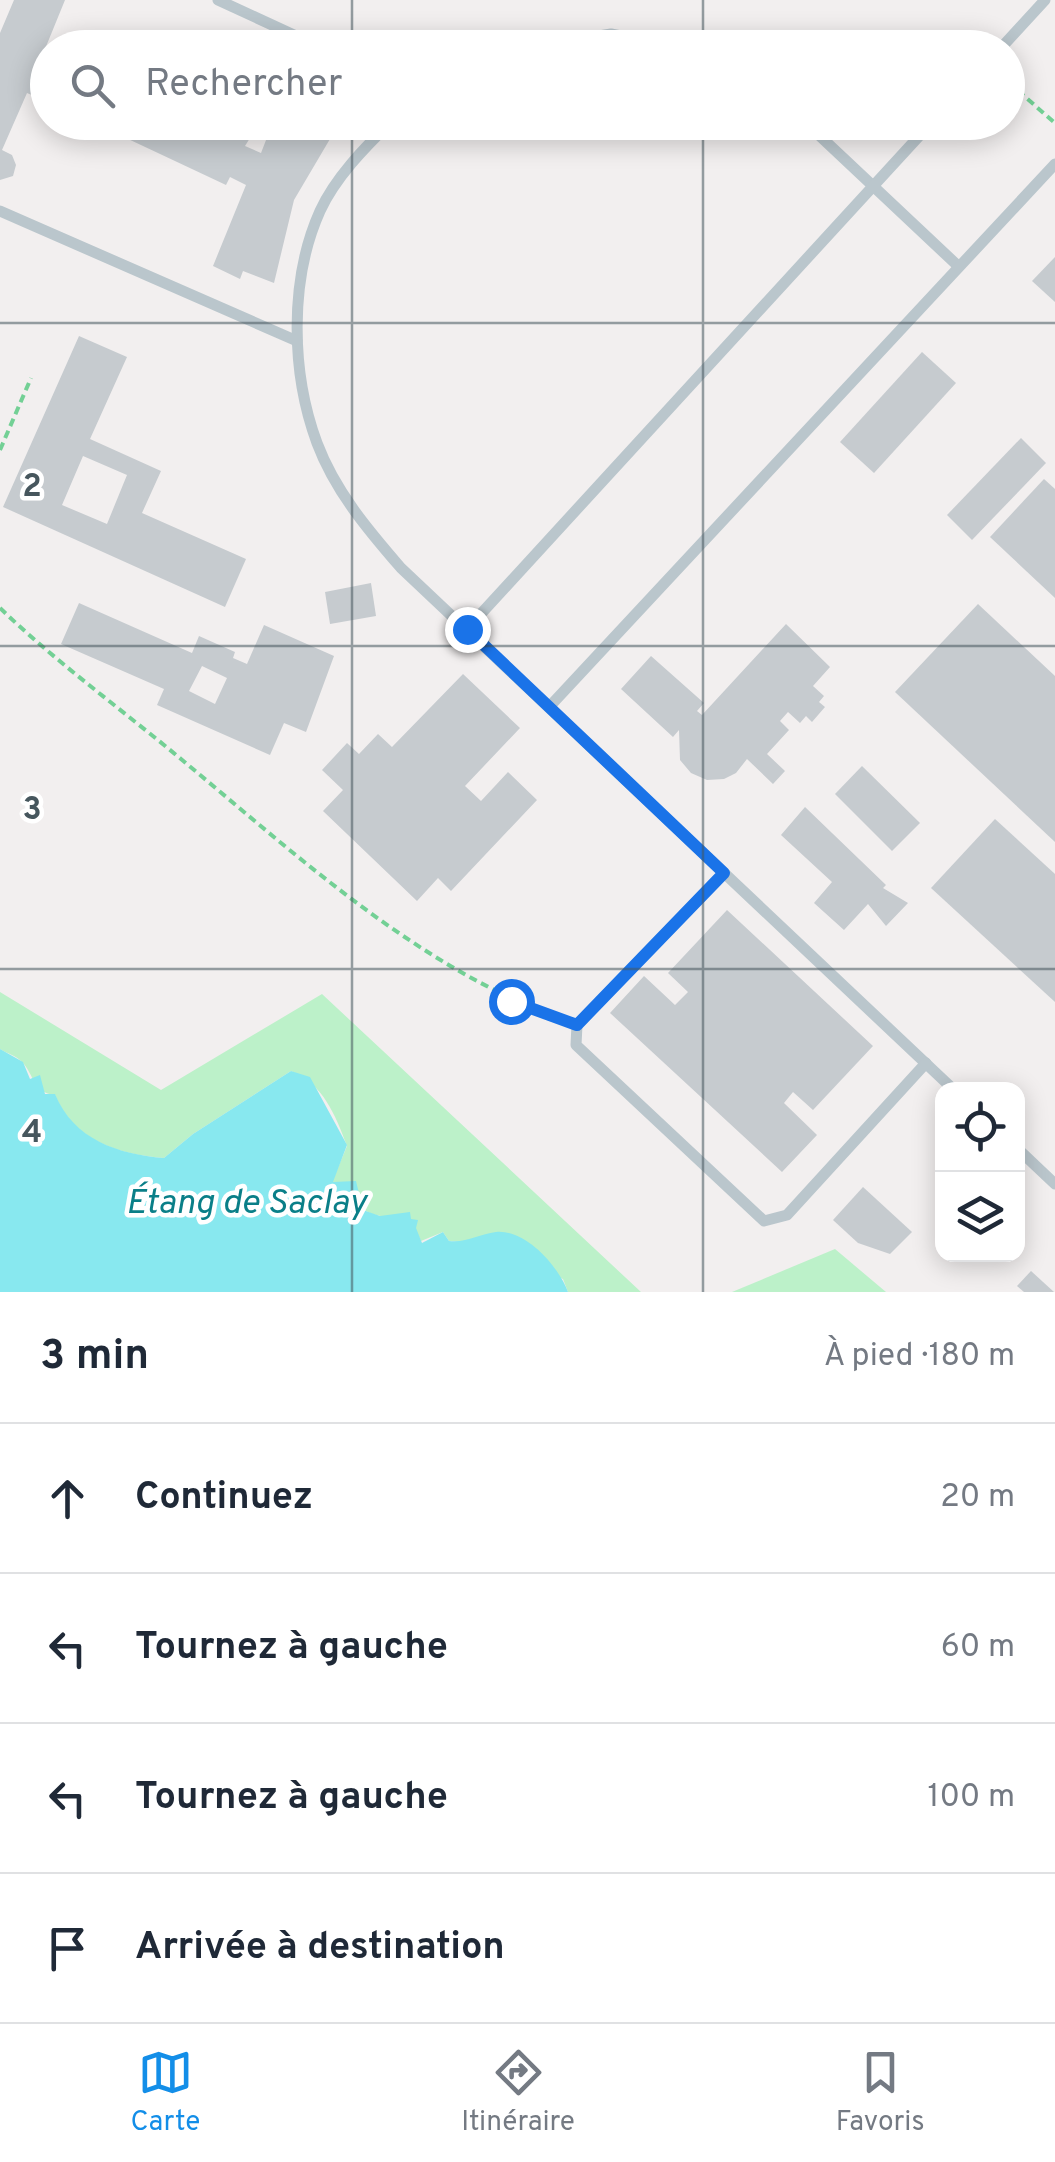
<!DOCTYPE html>
<html lang="fr">
<head>
<meta charset="utf-8">
<style>
  :root { --surface:#fff; --page:#f6f6f7; --text:#1f2937; --muted:#747a83; --line:#e0e1e3; --accent:#138ee8 }
  body { margin:0; font-family:Overpass,sans-serif; background:var(--page); color:var(--text) }
  .controls { position:absolute; right:30px; bottom:30px; display:grid; overflow:hidden; border-radius:20px; box-shadow:0 5px 25px #0003 }
  .controls button { width:90px; height:90px; display:grid; place-items:center; padding:0; border:0; border-bottom:2px solid var(--line); background:var(--surface); color:var(--text); font:50px sans-serif }
  .stop { position:absolute; width:30px; height:30px; margin:-22px; border:8px solid #1a73e8; border-radius:50%; background:#fff }
  .stop.end { background:#1a73e8; border-color:#fff; box-shadow:0 2px 10px #0008 }
  .list { margin:0; padding:0; list-style:none }
  h2 { display:flex; justify-content:space-between; align-items:center; height:130px; margin:0; padding:0 40px; font-size:42px }
  h2 small { font-size:32px; font-weight:400; color:var(--muted) }
  .list li { display:grid; grid-template-columns:65px 1fr auto; gap:30px; align-items:center; box-sizing:border-box; height:150px; padding:0 40px; border-top:2px solid var(--line) }
  .list b { display:block; font-size:38px; white-space:nowrap }
  .list em { font-size:32px; font-style:normal; color:var(--muted) }
  .icon { flex:none; width:55px; height:55px; fill:none; stroke:currentColor; stroke-width:2; stroke-linecap:round; stroke-linejoin:round }
  .map { position:relative; flex:none; width:1055px; height:1292px; overflow:hidden }
  .search { position:absolute; background:var(--surface); box-shadow:0 5px 25px #0003; left:30px; right:30px; top:30px; height:110px; display:flex; align-items:center; gap:25px; box-sizing:border-box; padding:0 35px; border-radius:55px; color:var(--muted); font-size:38px }
  .sheet { height:730px; background:var(--surface) }
  nav { display:flex; justify-content:space-around; align-items:center; box-sizing:border-box; height:140px; border-top:2px solid var(--line); background:var(--surface); font-size:28px; color:var(--muted) }
  nav a { display:grid; justify-items:center; gap:5px }
  nav .on { color:var(--accent) }
  .map>svg:first-child { display:block }
  .green { fill:#bcf1c9 }
  .water { fill:#88e8ef }
  .building { fill:#c6cbcf; fill-rule:evenodd }
  .lines { fill:none; stroke-linecap:round; stroke-linejoin:round }
  .path { stroke:#73d095; stroke-width:4; stroke-dasharray:8 5; stroke-linecap:butt }
  .lane { stroke:#bac6cc; stroke-width:11 }
  .route { stroke:#1a73e8; stroke-width:12 }
  .grid { fill:none; stroke:#46565d; stroke-width:2.5; stroke-opacity:0.55 }
  .labels { text-anchor:middle; dominant-baseline:central; stroke-width:9; stroke-linejoin:round; paint-order:stroke }
  .water-label { font-size:35px; font-style:italic; fill:#0a7f88; stroke:#fff }
  .grid-label { font-size:32px; text-anchor:middle; font-weight:bold; fill:#46565d; stroke:#fff; stroke-width:9; stroke-linejoin:round; paint-order:stroke }
</style>
</head>
<body>
<div class="map">
<svg width="1055" height="1292" viewBox="0 0 1055 1292">
  <rect width="100%" height="100%" fill="#f2efef"/>
  <g class="green">
    <path d="M0,992L161,1090L322,994L641,1292H568L563,1279L465,1242L449,1241L443,1232L421,1241C407,1204 384,1226 362,1208C350,1198 348,1187 332,1182L347,1146C335,1114 323,1084 291,1071L193,1134L164,1158C118,1154 74,1141 55,1095C33,1093 34,1074 22,1062C17,1056 6,1053 0,1049Z"/>
    <polygon points="835,1249 886,1292 732,1292"/>
  </g>
  <path class="water" d="M0,1049L23,1062L30,1079L40,1075L45,1094H55C74,1140 118,1154 164,1158L193,1134L291,1071L310,1077L347,1145L333,1182L356,1181L363,1210L380,1216L410,1212L411,1219L418,1220L416,1228L422,1243L443,1232L449,1241C467,1243 479,1234 496,1232C526,1229 559,1267 568,1292H0Z"/>
  <g class="building">
    <polygon points="14,0 65,0 45,49 48,102 27,93 2,150 12,155 16,165 13,176 0,180 0,33"/>
    <polygon points="92,122 215,122 250,138 245,146 261,153 273,122 340,122 294,200 274,283 243,271 240,279 213,266 246,185 230,177 226,185"/>
    <polygon points="1055,257 1055,302 1032,281"/>
    <path d="M79,336L127,357L90,439L161,471L142,513L246,559L225,607L3,507ZM83,456L127,475L107,524L62,505Z"/>
    <polygon points="922,352 956,383 874,473 840,442"/>
    <polygon points="1021,438 1046,463 972,540 947,515"/>
    <polygon points="1044,479 1055,489 1055,598 990,537"/>
    <polygon points="371,583 376,616 330,624 325,592"/>
    <path d="M79,603L192,653L199,636L235,652L233,658L247,664L264,625L334,656L306,732L284,723L270,755L157,705L164,689L61,644ZM202,666L227,678L215,704L189,691Z"/>
    <polygon points="978,604 1055,676 1055,842 895,692"/>
    <polygon points="786,624 830,667 813,686 824,696 819,702 825,707 812,722 806,716 800,723 788,712 780,721 789,730 767,754 785,771 773,784 747,759 736,773 724,779 707,780 691,773 680,760 679,730 673,737 621,689 651,656 704,703 697,711 702,715"/>
    <polygon points="463,674 520,728 465,786 481,801 508,772 537,800 451,891 438,878 417,901 323,811 343,790 322,770 347,743 359,754 378,734 392,747"/>
    <polygon points="862,766 920,823 892,851 835,794"/>
    <polygon points="805,807 886,885 883,888 908,903 886,926 868,904 844,930 814,903 832,882 781,835"/>
    <polygon points="995,819 1055,874 1055,1002 931,888"/>
    <polygon points="727,910 873,1046 813,1110 793,1092 784,1103 817,1135 782,1172 610,1013 644,976 675,1005 688,992 668,973"/>
    <polygon points="863,1187 912,1232 890,1254 858,1243 833,1220"/>
    <polygon points="1031,1271 1054,1292 1024,1292 1017,1286"/>
  </g>
  <g class="lines">
    <g class="path">
      <polyline points="1008,82 1055,123"/>
      <polyline points="0,450 31,378"/>
      <path d="M0,608C56,662 121,709 181,759C300,858 416,966 563,1020"/>
    </g>
    <g class="lane">
      <polyline points="218,0 322,48"/>
      <polyline points="527,48 611,34 680,48"/>
      <polyline points="1001,48 1045,0"/>
      <path d="M391,122C365,147 335,178 320,211C289,280 291,373 317,443C335,491 368,530 401,568L954,1090"/>
      <polyline points="805,122 957,265"/>
      <polyline points="0,211 297,341"/>
      <polyline points="467,629 932,122"/>
      <polyline points="551,705 1055,164"/>
      <polyline points="724,873 577,1025 576,1045 764,1221 787,1215 926,1063"/>
      <polyline points="1018,1149 1055,1184"/>
    </g>
  </g>
  <g class="lines">
    <polyline class="route" points="467,629 724,873 577,1025 511,1001"/>
  </g>
  <path class="grid" d="M352,0V48M703,0V48M352,122V1292M703,122V1292M0,323H1055M0,646H1055M0,969H1055"/>
  <g class="labels">
    <g class="water-label">
      <text x="246" y="1204">Étang de Saclay</text>
    </g>
  </g>
  <g class="grid-label">
    <text x="32" y="496">2</text>
    <text x="32" y="819">3</text>
    <text x="32" y="1142">4</text>
  </g>
</svg>
<div class="controls">
<button><svg class="icon" aria-label="locate" viewBox="0 0 24 24"><circle cx="12" cy="12" r="6"/><path d="M12 2v4M12 18v4M2 12h4M18 12h4"/></svg></button>
<button><svg class="icon" aria-label="layers" viewBox="0 0 24 24"><path d="M12 4l9 5-9 5-9-5zM3 14l9 5 9-5"/></svg></button>
</div>
<div class="stop" style="left:511px;top:1001px"></div>
<div class="stop end" style="left:467px;top:629px"></div>
<div class="search"><svg class="icon" aria-label="search" viewBox="0 0 24 24"><circle cx="10" cy="10" r="6"/><path d="M15 15l6 6"/></svg>Rechercher</div>
</div>
<section class="sheet">
<h2>3 min<small>À pied · 180 m</small></h2>
<ul class="list">
<li><svg class="icon" aria-label="ahead" viewBox="0 0 24 24"><path d="M12 20V5M6 11l6-6 6 6"/></svg><div><b>Continuez</b></div><em>20 m</em></li>
<li><svg class="icon" aria-label="left" viewBox="0 0 24 24"><path d="M17 20v-9H6M10 6l-5 5 5 5"/></svg><div><b>Tournez à gauche</b></div><em>60 m</em></li>
<li><svg class="icon" aria-label="left" viewBox="0 0 24 24"><path d="M17 20v-9H6M10 6l-5 5 5 5"/></svg><div><b>Tournez à gauche</b></div><em>100 m</em></li>
<li><svg class="icon" aria-label="arrive" viewBox="0 0 24 24"><path d="M6 21V4h12l-3 4 3 4H6"/></svg><div><b>Arrivée à destination</b></div></li>
</ul>
</section>
<nav>
<a class="on"><svg class="icon" aria-label="map" viewBox="0 0 24 24"><path d="M3 6l6-2 6 2 6-2v14l-6 2-6-2-6 2zM9 4v14M15 6v14"/></svg>Carte</a>
<a><svg class="icon" aria-label="directions" viewBox="0 0 24 24"><path d="M12 3l9 9-9 9-9-9zM9 14v-3h6M13 9l2 2-2 2"/></svg>Itinéraire</a>
<a><svg class="icon" aria-label="saved" viewBox="0 0 24 24"><path d="M7 4h10v16l-5-4-5 4z"/></svg>Favoris</a>
</nav>
</body>
</html>
